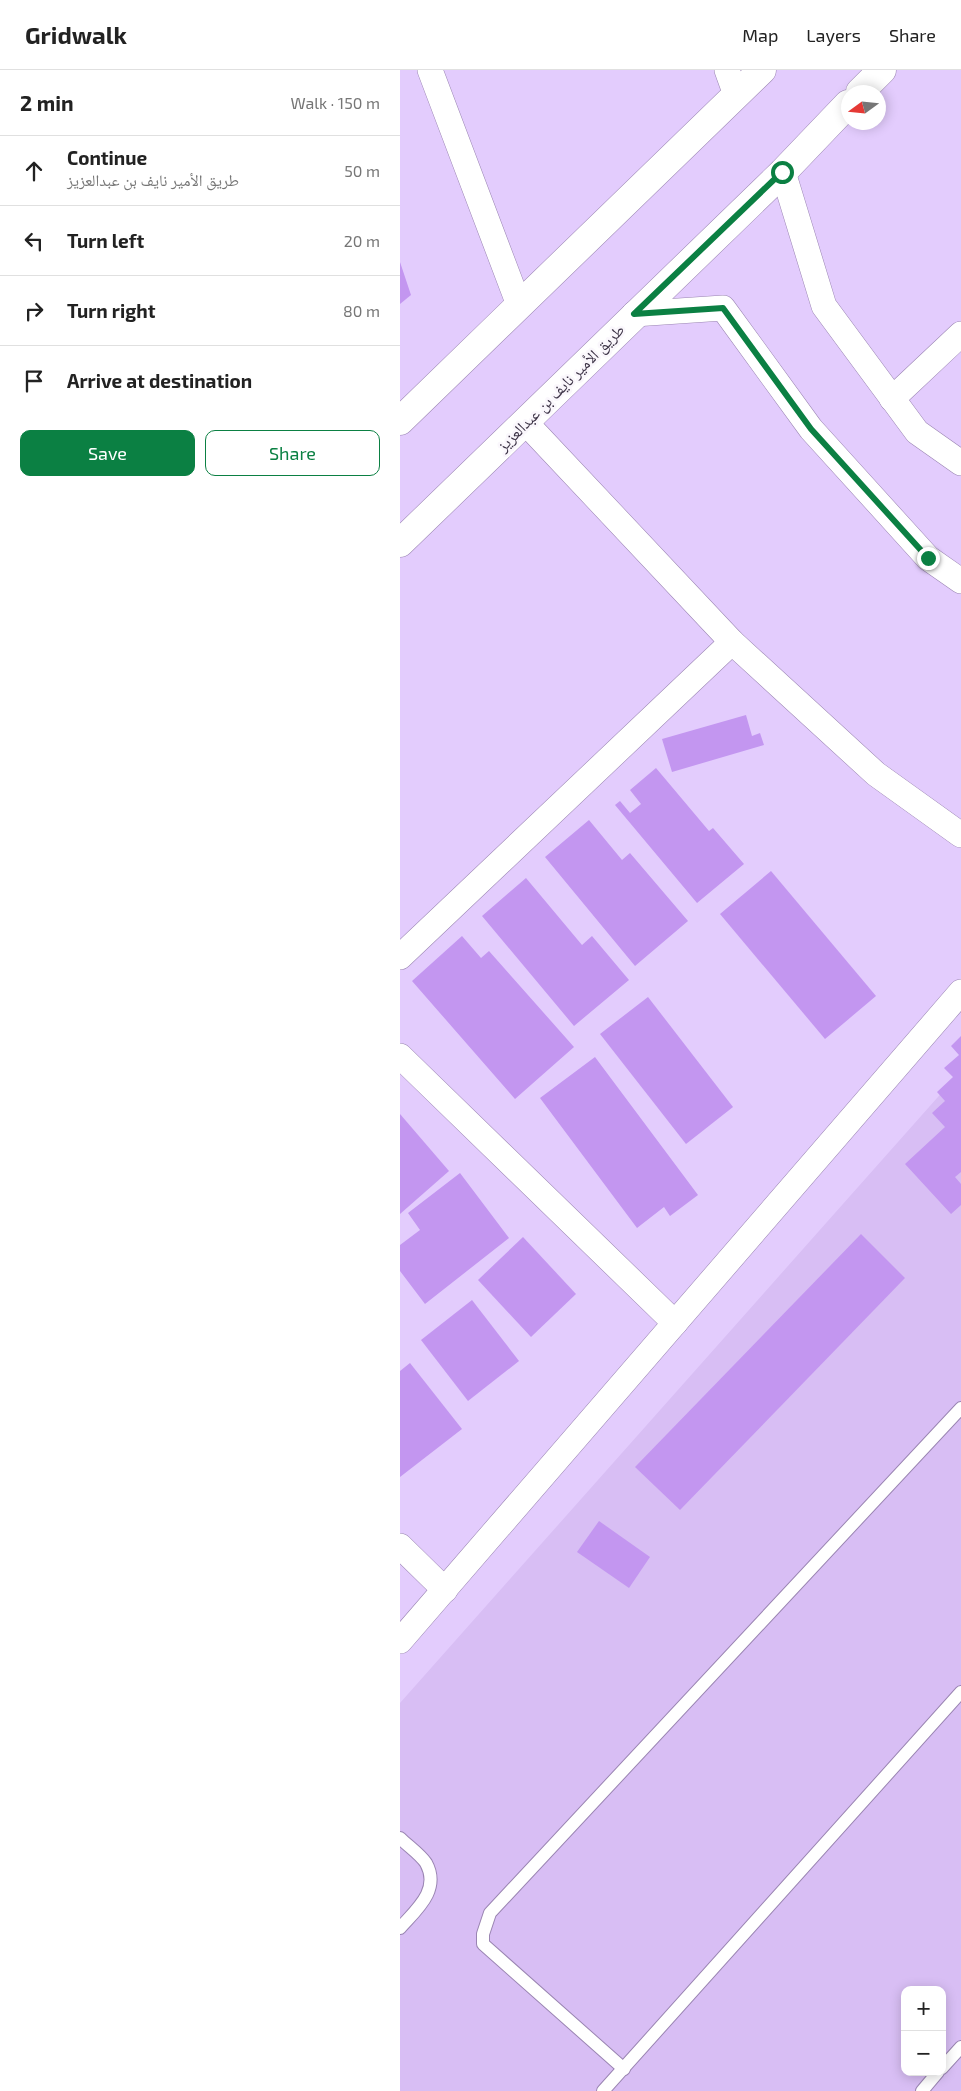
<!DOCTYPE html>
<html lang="en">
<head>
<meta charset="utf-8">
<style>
  :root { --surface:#fff; --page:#f2f2f2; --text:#222; --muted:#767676; --line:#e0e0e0; --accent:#0b8043 }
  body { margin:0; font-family:"Exo 2","Noto Naskh Arabic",sans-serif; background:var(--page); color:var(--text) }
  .controls { position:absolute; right:15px; bottom:15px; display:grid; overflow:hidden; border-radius:10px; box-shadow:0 2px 12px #0003 }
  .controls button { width:45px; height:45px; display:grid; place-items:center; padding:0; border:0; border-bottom:1px solid var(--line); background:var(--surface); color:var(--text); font:25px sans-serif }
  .compass { position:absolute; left:441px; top:15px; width:45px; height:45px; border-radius:50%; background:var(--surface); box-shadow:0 2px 12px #0003; rotate:255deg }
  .stop { position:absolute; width:15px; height:15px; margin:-11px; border:4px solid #0b8043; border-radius:50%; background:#fff }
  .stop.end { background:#0b8043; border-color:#fff; box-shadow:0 1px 5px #0008 }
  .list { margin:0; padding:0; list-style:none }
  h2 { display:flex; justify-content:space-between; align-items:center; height:65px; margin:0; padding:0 20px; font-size:21px }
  h2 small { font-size:16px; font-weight:400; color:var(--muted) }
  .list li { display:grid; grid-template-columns:32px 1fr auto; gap:15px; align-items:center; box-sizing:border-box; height:70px; padding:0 20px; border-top:1px solid var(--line) }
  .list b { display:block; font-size:19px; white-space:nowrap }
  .list p { margin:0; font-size:16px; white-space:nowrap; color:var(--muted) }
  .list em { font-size:16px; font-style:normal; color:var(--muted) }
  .actions { display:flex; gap:10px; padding:15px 20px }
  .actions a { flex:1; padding:11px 0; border:1px solid var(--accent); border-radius:10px; text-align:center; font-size:18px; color:var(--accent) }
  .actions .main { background:var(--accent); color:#fff }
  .icon { flex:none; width:28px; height:28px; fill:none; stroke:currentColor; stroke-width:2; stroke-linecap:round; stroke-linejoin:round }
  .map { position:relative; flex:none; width:561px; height:2021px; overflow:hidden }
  header { display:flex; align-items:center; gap:30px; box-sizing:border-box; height:70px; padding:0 25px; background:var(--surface); border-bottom:1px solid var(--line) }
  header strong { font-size:24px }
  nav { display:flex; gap:28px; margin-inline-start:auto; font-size:18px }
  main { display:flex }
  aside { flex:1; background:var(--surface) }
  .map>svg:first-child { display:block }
  .built { fill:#d8bef4; fill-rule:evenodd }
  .building { fill:#c396f0 }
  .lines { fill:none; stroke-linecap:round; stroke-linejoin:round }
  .service-casing { stroke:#9a85b2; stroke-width:14 }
  .minor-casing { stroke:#9a85b2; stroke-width:26 }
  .primary-casing { stroke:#9a85b2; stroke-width:29 }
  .service { stroke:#fff; stroke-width:12 }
  .minor { stroke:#fff; stroke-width:25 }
  .primary { stroke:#fff; stroke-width:28 }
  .route { stroke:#0b8043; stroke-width:6 }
  .labels { text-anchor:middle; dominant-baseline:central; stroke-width:5; stroke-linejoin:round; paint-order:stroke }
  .street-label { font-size:16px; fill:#3b3245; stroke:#faf7fc }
</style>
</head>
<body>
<header>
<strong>Gridwalk</strong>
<nav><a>Map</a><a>Layers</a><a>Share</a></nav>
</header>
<main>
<aside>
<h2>2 min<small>Walk · 150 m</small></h2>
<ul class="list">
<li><svg class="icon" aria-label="ahead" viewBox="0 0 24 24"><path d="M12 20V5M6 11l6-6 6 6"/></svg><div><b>Continue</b><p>طريق الأمير نايف بن عبدالعزيز</p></div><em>50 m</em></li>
<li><svg class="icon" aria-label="left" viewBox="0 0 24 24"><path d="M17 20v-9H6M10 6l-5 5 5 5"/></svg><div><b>Turn left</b></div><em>20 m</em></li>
<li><svg class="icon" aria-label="right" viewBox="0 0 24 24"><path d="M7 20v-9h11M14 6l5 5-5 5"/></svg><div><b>Turn right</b></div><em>80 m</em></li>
<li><svg class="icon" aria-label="arrive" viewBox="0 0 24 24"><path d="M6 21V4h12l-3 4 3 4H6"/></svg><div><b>Arrive at destination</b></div></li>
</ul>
<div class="actions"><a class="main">Save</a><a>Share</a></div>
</aside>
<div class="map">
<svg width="561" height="2021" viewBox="0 0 561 2021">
  <rect width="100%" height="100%" fill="#e3ccfd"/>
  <path class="built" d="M561,1001V2021H0V1633ZM505,1920H542V2002H505Z"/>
  <g class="building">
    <polygon points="0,192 11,225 0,234"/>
    <polygon points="346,645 352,666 360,663 364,675 272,702 262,669"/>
    <polygon points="256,698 309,761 313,758 344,794 297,833 215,735 220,731 230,743 241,734 230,720"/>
    <polygon points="189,750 222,790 230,783 288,851 235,896 145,787"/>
    <polygon points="371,801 476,926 425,969 320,844"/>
    <polygon points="126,808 182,875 192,866 229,910 174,956 82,846"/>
    <polygon points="62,866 81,888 89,881 174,977 115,1029 12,911"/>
    <polygon points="248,927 333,1037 286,1074 200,964"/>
    <polygon points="561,966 561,1102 555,1107 561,1114 561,1135 551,1144 505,1094 545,1057 532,1043 545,1031 537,1022 553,1007 544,998 559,985 551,976"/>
    <polygon points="195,987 298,1125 270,1146 264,1137 237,1158 140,1028"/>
    <polygon points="0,1044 49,1101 0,1144"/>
    <polygon points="60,1103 109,1168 25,1234 0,1201 0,1175 20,1160 8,1143"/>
    <polygon points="461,1164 505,1208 280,1440 235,1397"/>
    <polygon points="123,1167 176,1224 131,1267 78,1210"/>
    <polygon points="72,1230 119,1291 68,1331 21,1270"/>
    <polygon points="10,1293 62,1359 0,1407 0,1301"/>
    <polygon points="199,1451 250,1487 229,1518 177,1482"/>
  </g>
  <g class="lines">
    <defs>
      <g id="service">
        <path d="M0,1768C8,1776 20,1784 26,1793C41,1820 16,1840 0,1858"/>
        <polyline points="542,1998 561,1977"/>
        <polyline points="224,1999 83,1874 83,1864 90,1843 561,1338"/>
        <polyline points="203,2021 561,1622"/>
        <polyline points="522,2021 538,2002"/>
      </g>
      <g id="minor">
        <polyline points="30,0 119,235"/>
        <polyline points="327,0 336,25"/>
        <polyline points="383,102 424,236 517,362 561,393"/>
        <polyline points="234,244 323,238 411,359 528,488 561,511"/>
        <polyline points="492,329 561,264"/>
        <polyline points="125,352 332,572 476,704 561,765"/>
        <polyline points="0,887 332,572"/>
        <polyline points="0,986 275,1253"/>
        <polyline points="0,1476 45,1520"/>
        <polyline points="0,1571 561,922"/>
      </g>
      <g id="primary">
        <polyline points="460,22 482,0"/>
        <polyline points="0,351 362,0"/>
        <polyline points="0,473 383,102 448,34"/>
      </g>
    </defs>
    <use href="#service" class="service-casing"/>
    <use href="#minor" class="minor-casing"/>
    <use href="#primary" class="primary-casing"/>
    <use href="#service" class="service"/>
    <use href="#minor" class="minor"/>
    <use href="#primary" class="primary"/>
  </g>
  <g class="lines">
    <polyline class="route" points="382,102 234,244 323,238 411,359 528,488"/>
  </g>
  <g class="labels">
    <g class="street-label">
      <text transform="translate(160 317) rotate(-45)">طريق الأمير نايف بن عبدالعزيز</text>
    </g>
  </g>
</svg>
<div class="controls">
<button>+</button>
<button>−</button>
</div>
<svg class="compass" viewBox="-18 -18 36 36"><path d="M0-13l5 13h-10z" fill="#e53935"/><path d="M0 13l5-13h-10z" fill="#767676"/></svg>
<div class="stop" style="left:382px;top:102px"></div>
<div class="stop end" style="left:528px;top:488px"></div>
</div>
</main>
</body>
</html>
